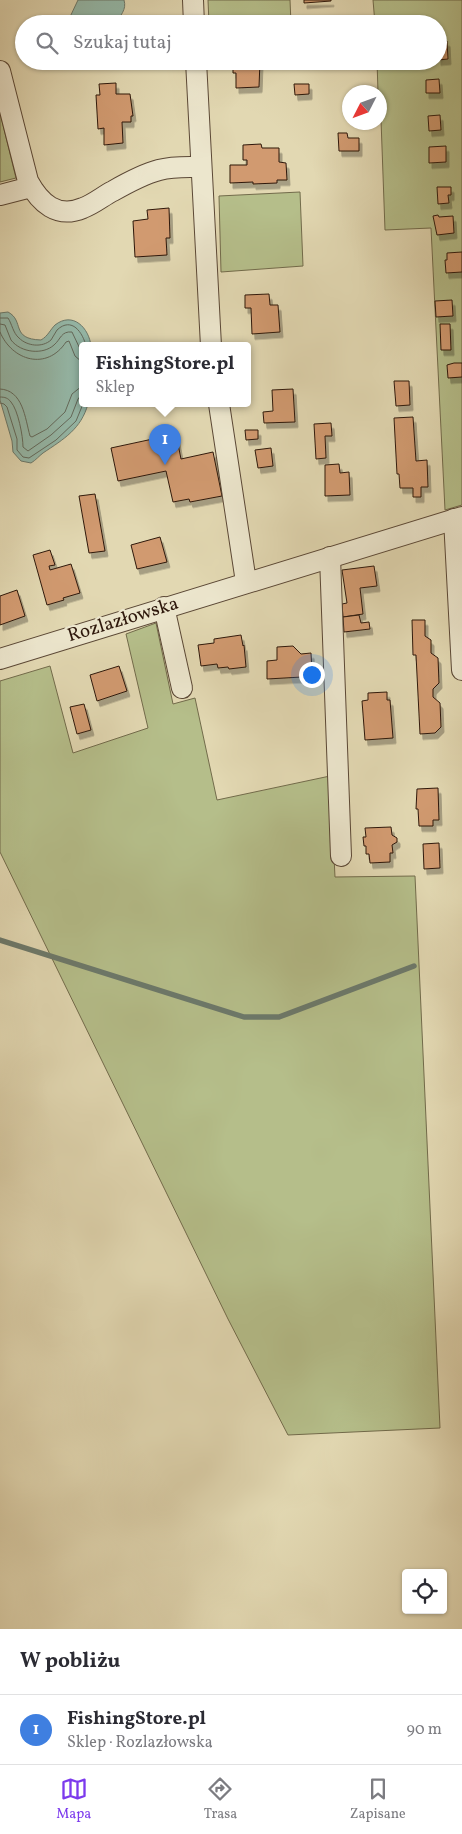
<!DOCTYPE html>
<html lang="pl">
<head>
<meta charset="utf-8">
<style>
  :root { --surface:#fff; --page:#f7f7f7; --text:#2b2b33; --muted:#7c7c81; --line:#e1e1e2; --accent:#7c3aed }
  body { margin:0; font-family:Vollkorn,serif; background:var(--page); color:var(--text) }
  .controls { position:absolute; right:15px; bottom:15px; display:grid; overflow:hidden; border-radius:5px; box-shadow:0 1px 4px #0004 }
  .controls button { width:45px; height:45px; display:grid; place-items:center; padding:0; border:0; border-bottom:1px solid var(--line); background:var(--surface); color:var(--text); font:25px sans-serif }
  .compass { position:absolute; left:342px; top:85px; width:45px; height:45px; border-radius:50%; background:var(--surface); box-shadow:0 1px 4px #0004; rotate:228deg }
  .you { position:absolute; left:311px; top:674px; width:18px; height:18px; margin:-12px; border:4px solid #fff; border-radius:50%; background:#1a73e8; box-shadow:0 0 0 8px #1a73e833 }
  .badge { display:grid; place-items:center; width:32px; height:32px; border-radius:50%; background:var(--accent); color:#fff; font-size:16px; font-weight:700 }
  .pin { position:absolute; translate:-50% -41px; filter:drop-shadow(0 1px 2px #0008) }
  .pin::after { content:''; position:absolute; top:26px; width:18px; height:15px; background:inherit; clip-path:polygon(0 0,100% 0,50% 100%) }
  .popup { position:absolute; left:79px; top:342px; width:172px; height:65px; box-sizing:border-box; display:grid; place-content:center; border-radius:5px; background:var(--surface); filter:drop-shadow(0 1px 4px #0005); font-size:16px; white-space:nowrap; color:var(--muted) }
  .popup b { font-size:19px; color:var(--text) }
  .popup::after { content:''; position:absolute; left:50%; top:100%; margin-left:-10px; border:10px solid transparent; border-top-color:var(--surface) }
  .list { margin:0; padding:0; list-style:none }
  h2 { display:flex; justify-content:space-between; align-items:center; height:65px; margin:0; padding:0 20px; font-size:21px }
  h2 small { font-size:16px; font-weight:400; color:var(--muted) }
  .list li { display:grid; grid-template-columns:32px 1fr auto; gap:15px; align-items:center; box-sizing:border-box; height:70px; padding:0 20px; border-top:1px solid var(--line) }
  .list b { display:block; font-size:19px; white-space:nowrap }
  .list p { margin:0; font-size:16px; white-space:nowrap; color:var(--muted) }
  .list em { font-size:16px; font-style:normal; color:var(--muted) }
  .icon { flex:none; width:28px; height:28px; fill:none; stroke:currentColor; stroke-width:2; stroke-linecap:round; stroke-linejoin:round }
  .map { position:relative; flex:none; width:462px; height:1629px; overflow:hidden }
  .search { position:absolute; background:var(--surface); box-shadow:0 1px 4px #0004; left:15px; right:15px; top:15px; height:55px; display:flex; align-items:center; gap:12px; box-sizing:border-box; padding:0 18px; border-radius:28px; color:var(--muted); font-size:19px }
  .sheet { height:135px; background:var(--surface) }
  nav { display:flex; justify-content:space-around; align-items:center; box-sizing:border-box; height:70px; border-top:1px solid var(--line); background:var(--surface); font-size:14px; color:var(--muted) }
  nav a { display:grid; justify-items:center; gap:2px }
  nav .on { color:var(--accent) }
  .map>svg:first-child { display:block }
  .green { fill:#b5be8a; stroke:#726b4b }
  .water { fill:#95baab; stroke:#6c796b }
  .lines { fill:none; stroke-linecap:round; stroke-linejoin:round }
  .shore { stroke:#62695c; stroke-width:1 }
  .stream { stroke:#6c796b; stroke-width:5.5 }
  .building { fill:#d19a6f; stroke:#2e180c; filter:url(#shadow) }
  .minor-casing { stroke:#5b4836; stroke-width:22 }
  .minor { stroke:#ece6cd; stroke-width:20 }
  .labels { text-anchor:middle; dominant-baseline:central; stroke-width:4.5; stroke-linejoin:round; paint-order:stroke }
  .street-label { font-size:19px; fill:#2e180c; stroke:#ece6cd }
</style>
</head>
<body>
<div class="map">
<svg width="462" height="1629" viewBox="0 0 462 1629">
  <defs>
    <filter id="shadow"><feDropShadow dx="3" dy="5.5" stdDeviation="0" flood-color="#0004"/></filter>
  </defs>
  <rect width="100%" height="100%" fill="#e2d8b2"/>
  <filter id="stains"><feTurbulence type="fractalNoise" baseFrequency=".004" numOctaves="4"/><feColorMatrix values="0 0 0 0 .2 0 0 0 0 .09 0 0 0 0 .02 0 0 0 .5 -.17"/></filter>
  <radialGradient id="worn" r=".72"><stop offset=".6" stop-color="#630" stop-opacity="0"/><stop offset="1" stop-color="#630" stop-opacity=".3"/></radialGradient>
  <g class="green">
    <polygon points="208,0 290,0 291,24 209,24"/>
    <polygon points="373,0 462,0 462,505 445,510 431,228 385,230 380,92 378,92 377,61 438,61 438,24 375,24"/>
    <polygon points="0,113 16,178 0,182"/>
    <polygon points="300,192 303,266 221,272 219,196"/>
    <polygon points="156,623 173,704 195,698 217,800 330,776 335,877 415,876 440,1428 288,1435 228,1319 0,852 0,681 50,666 73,753 148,728 126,634"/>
  </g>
  <g class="water">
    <path d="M78,0H124C127,10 120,15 116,24H69V19Z"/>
    <path d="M8,312C25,321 10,339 41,340C48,336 50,330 55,325C73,311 89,328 91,346H82V404H88C81,429 64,439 43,453C39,456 36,460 31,463L21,461L13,452L12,441L0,400V313Z"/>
  </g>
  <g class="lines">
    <g class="shore">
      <path d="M0,318H8C12,324 13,333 19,338C27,346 42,348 51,340C53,337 55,333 57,330C72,316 83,333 86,346"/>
      <path d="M0,324L5,325C7,330 9,335 11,340C21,353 43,355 54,345C61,339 61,331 72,332L82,353"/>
      <path d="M0,332C12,361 47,371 66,342L69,341L75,356L82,362"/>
      <path d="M0,389C23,390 25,418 30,436L32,437L47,429L65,412L72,394L82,386"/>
      <path d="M0,397C5,397 8,398 11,402C18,410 23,436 23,447L28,451L51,435L71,417L78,399L82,394"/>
      <polyline points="0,403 4,404 7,407 17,439 17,450 23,457 29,458 56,440 76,421 83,404"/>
    </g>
    <polyline class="stream" points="0,940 244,1017 279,1017 414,966"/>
  </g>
  <g class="building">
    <polygon points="304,0 331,0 331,1 304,3"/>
    <polygon points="438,41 447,41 448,59 438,60"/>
    <polygon points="233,61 260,61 259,87 236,88 236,73 233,73"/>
    <polygon points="439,79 440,93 426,93 426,80"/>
    <polygon points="116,83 116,94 130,94 133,116 131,116 131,122 122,122 123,143 104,145 104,128 98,129 96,95 100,95 99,84"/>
    <polygon points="294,84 309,84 309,94 295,95"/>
    <polygon points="440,115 441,130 429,131 428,116"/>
    <polygon points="338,133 347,133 348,138 359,138 359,151 339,151"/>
    <polygon points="261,144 262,148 279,148 279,162 286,163 287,180 277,180 277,183 253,184 253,182 230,183 230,165 247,165 247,160 243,160 243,145"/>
    <polygon points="446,146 446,162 429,163 429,147"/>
    <polygon points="437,187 451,187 451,195 448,195 449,203 438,204"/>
    <polygon points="169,208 170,238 166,238 167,255 135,257 133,221 148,219 147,210"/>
    <polygon points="438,215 439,217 453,216 454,233 437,235 433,216"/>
    <polygon points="462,252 462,272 446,273 445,260 447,260 447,253"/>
    <polygon points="269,294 270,305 278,305 280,332 252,334 251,308 245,308 245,295"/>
    <polygon points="452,300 453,316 436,317 435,301"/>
    <polygon points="440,324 450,324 451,350 441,350"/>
    <polygon points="454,363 462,363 462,377 448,378 447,365"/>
    <polygon points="394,381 409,381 410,405 396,406"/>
    <polygon points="293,389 295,422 264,423 263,412 273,411 272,390"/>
    <polygon points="413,417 416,461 427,460 428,487 421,487 421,497 413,497 413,488 400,488 399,474 397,474 394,418"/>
    <polygon points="331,423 332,436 325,436 326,458 316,459 314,424"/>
    <polygon points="245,430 258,430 258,439 246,440"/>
    <polygon points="176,434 181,459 213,452 222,496 190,502 189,499 173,502 166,471 118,481 111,448"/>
    <polygon points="271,448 273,466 258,468 255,450"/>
    <polygon points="339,464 340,473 349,472 350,495 325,496 325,465"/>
    <polygon points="95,494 105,551 89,553 79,496"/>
    <polygon points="160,537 167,562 137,569 131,545"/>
    <polygon points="50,550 55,565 49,566 50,570 71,564 80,593 63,598 64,600 47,605 33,555"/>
    <polygon points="374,566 377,586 360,588 363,614 343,617 342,604 347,603 342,570"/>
    <polygon points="17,590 25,616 0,625 0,596"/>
    <polygon points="359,615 361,623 369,622 370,629 344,632 343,617"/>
    <polygon points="412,620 425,620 425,636 431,640 431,653 438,658 439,683 433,689 433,697 440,703 441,727 435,733 420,734 416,655 413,655"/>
    <polygon points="241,635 243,646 244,645 246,667 229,669 228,667 218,668 217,664 201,666 198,645 214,643 214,639"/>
    <polygon points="293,646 301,654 311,653 312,672 302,673 302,677 267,679 267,661 277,660 277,647"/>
    <polygon points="119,666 127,691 97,701 90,675"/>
    <polygon points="387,692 387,700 390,700 393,738 365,740 362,701 368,700 368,693"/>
    <polygon points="84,704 91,730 77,734 70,707"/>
    <polygon points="438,788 439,820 433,820 433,826 419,826 418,809 416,809 417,789"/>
    <polygon points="391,827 392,835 397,838 397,842 392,845 393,853 390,853 390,862 370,863 369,854 366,854 366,846 364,846 363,837 366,837 365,828"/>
    <polygon points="439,843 440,868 424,869 423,844"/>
  </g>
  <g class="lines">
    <defs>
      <g id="minor">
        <polyline points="193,0 194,24"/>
        <polyline points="196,61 211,346"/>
        <path d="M0,71L28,181C40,203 57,219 83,208C94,204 103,196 113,191C127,183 144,174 159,170C173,166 187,167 201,167"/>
        <polyline points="0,195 31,187"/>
        <polyline points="219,404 246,582"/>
        <polyline points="454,519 462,670"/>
        <polyline points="330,557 341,856"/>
        <polyline points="164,607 182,688"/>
        <polyline points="0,659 462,517"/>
      </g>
    </defs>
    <use href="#minor" class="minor-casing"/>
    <use href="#minor" class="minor"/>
  </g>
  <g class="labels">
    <g class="street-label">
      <text transform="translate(123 620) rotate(-17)">Rozlazłowska</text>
    </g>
  </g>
  <rect width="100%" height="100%" filter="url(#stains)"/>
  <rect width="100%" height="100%" fill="url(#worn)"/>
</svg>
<div class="controls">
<button><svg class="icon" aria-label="locate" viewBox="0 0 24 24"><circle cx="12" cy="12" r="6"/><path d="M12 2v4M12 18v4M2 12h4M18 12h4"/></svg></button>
</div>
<svg class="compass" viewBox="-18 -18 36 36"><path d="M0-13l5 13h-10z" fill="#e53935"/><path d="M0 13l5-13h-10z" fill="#7c7c81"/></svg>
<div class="you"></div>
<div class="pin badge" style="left:165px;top:465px;background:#3f7fe0">1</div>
<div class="popup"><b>FishingStore.pl</b>Sklep</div>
<div class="search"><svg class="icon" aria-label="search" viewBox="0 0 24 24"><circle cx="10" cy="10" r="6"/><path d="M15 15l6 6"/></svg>Szukaj tutaj</div>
</div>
<section class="sheet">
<h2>W pobliżu<small></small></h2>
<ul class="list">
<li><span class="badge" style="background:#3f7fe0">1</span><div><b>FishingStore.pl</b><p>Sklep · Rozlazłowska</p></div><em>90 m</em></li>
</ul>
</section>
<nav>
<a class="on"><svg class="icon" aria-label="map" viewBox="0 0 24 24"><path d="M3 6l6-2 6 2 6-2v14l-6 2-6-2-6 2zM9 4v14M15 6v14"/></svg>Mapa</a>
<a><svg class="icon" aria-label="directions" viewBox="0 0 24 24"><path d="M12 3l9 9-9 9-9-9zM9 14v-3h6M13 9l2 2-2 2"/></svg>Trasa</a>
<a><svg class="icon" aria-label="saved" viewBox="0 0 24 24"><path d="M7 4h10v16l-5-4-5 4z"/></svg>Zapisane</a>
</nav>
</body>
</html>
